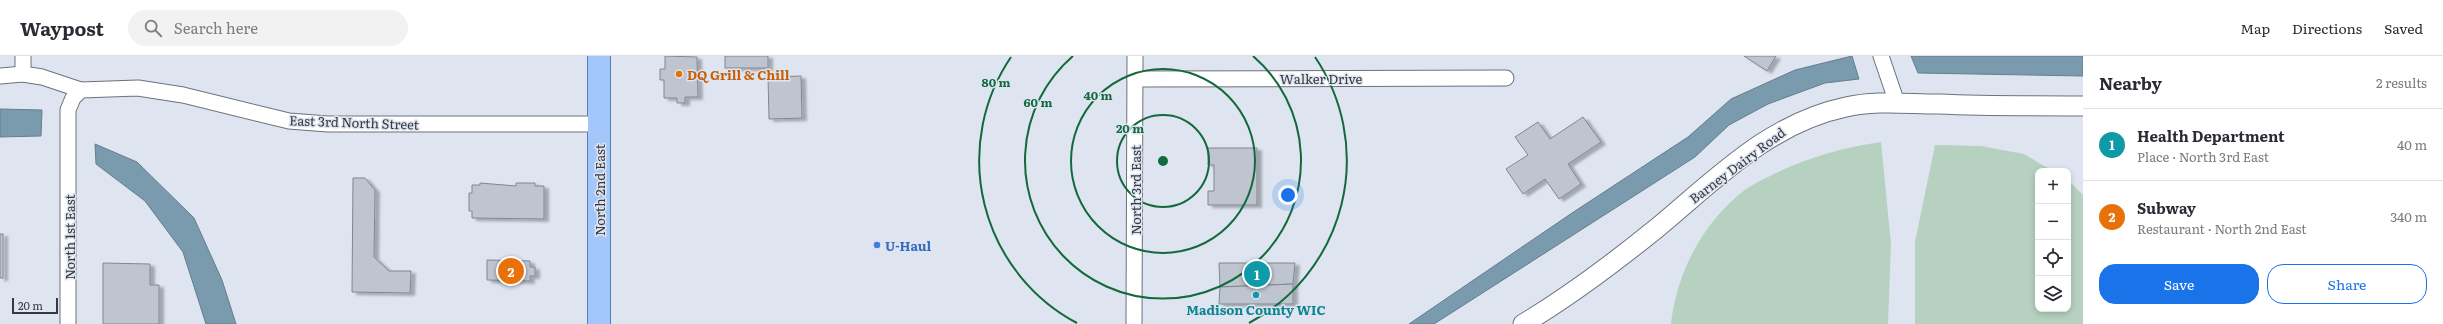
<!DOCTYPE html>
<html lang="en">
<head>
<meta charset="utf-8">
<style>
  :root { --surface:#fff; --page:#f2f2f3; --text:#2b2b33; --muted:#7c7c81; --line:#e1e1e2; --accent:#1a73e8 }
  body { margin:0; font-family:Literata,serif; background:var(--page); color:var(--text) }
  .controls { position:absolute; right:12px; bottom:12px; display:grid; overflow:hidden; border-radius:8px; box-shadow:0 2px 6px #0003 }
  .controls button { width:36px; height:36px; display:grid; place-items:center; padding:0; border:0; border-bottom:1px solid var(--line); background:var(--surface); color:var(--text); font:20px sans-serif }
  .scale { position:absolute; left:12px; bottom:10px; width:46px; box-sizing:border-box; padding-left:4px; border:2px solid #36393d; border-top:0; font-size:11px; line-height:14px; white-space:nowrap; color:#36393d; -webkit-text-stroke:3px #dee5f0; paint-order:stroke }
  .you { position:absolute; left:1288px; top:139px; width:14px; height:14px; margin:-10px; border:3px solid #fff; border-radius:50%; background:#1a73e8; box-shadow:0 0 0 6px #1a73e833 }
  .badge { display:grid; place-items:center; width:26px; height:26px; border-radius:50%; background:var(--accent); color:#fff; font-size:13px; font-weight:700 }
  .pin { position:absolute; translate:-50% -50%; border:2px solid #fff; box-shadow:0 1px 4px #0006 }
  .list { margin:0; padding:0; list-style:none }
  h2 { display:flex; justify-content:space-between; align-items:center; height:52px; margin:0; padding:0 16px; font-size:17px }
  h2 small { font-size:13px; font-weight:400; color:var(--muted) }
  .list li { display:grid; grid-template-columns:26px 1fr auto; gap:12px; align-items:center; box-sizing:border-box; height:72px; padding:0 16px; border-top:1px solid var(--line) }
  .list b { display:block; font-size:15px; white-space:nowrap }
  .list p { margin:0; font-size:13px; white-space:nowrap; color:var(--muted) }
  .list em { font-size:13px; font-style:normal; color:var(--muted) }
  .actions { display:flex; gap:8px; padding:12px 16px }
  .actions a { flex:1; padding:9px 0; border:1px solid var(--accent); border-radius:16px; text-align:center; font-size:14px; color:var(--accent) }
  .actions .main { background:var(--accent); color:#fff }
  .icon { flex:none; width:22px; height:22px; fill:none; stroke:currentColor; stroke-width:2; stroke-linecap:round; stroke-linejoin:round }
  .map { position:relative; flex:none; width:2083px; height:268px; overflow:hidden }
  header { display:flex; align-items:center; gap:24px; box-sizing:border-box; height:56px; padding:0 20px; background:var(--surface); border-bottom:1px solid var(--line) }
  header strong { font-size:19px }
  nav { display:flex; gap:22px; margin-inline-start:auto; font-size:14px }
  .search { width:280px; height:36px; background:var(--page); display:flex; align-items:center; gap:10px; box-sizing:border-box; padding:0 14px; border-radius:22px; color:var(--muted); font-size:15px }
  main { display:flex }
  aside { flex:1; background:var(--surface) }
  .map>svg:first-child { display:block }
  .green { fill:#b6d1c0 }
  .water { fill:#799bad; stroke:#657e8b }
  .building { fill:#bec5cf; stroke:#808791; filter:url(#shadow) }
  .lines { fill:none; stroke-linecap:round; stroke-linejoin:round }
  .minor-casing { stroke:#6b727b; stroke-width:17 }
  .tertiary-casing { stroke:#6b727b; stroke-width:21 }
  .primary-casing { stroke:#557db7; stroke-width:24 }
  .minor { stroke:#fff; stroke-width:15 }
  .tertiary { stroke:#fff; stroke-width:19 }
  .primary { stroke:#a3c7fb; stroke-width:22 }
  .ring { fill:none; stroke:#12693b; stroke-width:2 }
  .food-dot { fill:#e8710a; stroke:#dee5f0; stroke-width:1.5 }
  .shop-dot { fill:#3f7fe0; stroke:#dee5f0; stroke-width:1.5 }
  .culture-dot { fill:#0f9aa8; stroke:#dee5f0; stroke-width:1.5 }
  .labels { text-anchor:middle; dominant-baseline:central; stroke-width:3; stroke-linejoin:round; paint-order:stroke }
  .food-label { font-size:13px; font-weight:bold; fill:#c56008; stroke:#dee5f0; text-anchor:start }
  .street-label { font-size:13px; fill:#36393d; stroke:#dee5f0 }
  .shop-label { font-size:13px; font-weight:bold; fill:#366cbe; stroke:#dee5f0; text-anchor:start }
  .culture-label { font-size:13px; font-weight:bold; fill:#0d838f; stroke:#dee5f0 }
  .centre { fill:#12693b; stroke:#dee5f0; stroke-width:2 }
  .ring-label { font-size:12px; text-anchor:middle; font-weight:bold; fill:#12693b; stroke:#dee5f0; stroke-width:3; stroke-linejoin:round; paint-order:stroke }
</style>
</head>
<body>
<header>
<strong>Waypost</strong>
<div class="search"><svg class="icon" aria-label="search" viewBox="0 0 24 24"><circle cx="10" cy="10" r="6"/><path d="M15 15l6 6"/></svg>Search here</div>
<nav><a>Map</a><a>Directions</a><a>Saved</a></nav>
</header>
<main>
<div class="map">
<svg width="2083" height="268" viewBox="0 0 2083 268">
  <defs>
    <filter id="shadow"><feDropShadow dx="4.5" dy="2.5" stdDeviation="1" flood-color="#0004"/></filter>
  </defs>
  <rect width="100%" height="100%" fill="#dee5f0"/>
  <g class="green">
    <path d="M1881,86L1891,188L1888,268H1671C1677,215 1703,166 1746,133C1753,128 1762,124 1770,120C1806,102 1841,92 1881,86Z"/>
    <polygon points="1935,89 1981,90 2024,98 2053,115 2038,115 2038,253 2068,253 2068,124 2083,139 2083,268 1915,268 1915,186"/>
  </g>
  <g class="water">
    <polygon points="1852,0 1859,23 1825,27 1768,48 1729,69 1695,101 1434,268 1409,268 1572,157 1688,81 1731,43 1795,14"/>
    <polygon points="1911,0 2083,0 2083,20 1918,17"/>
    <polygon points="0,53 42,54 41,80 0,81"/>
    <polygon points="95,88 137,106 194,162 222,224 236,268 206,268 183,196 145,145 96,108"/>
  </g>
  <g class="building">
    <polygon points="665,0 697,1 698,41 685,41 685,47 677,47 677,42 664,42 664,24 660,24 660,13 665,13"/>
    <rect x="725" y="0" width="43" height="12"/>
    <polygon points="1744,0 1776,0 1767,15"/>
    <polygon points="801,20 802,62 769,63 768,21"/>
    <polygon points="1583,61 1601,86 1568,108 1581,128 1559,143 1545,123 1523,138 1506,113 1528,99 1515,81 1538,66 1550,83"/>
    <polygon points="1208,92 1257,92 1257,149 1208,149 1208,135 1214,135 1214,109 1208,109"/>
    <polygon points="353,122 365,122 375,134 374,201 389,215 411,215 410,237 352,236"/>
    <polygon points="480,127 516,130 516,127 535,127 535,130 544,130 544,163 472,162 472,155 469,155 469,137 472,137 472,129 480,129"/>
    <rect x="0" y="178" width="3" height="44"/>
    <polygon points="487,204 530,205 530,211 535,211 535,220 530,220 530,225 487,224"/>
    <polygon points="103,207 150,208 150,229 159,229 159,268 103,268"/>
    <polygon points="1219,207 1295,207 1293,228 1220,231"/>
    <polygon points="1293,228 1293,248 1219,248 1220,231"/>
  </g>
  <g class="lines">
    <defs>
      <g id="minor">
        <polyline points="23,0 23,18"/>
        <polyline points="1881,0 1897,47"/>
        <polyline points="0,20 23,18 42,21 81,34"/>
        <polyline points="1135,23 1506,22"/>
        <polyline points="68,268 68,54 73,42 81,34 138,32 183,39 289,65 328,68 599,68"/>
        <polyline points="1134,268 1135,0"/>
      </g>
      <path id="tertiary" d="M1523,268C1570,240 1615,206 1657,172C1715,124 1769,67 1846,51C1875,44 1908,48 1938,48C1986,50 2035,50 2083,50"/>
      <polyline id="primary" points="599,0 599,268"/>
    </defs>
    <use href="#minor" class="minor-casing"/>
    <use href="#tertiary" class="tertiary-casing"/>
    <use href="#primary" class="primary-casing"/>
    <use href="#minor" class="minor"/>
    <use href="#tertiary" class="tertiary"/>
    <use href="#primary" class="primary"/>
  </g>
  <g class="ring">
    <circle cx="1163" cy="105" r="46"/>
    <circle cx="1163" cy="105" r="92"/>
    <path d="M1253 0A138 138 0 1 1 1073 0"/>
    <path d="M1077 267A184 184 0 0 1 1011 1M1315 1A184 184 0 0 1 1249 267"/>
  </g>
  <circle class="food-dot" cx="679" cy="18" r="4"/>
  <circle class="shop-dot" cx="877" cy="189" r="4"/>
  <circle class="culture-dot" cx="1256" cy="239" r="4"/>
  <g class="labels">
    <g class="food-label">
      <text x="687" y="18">DQ Grill &amp; Chill</text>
    </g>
    <g class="street-label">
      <text x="1321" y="22">Walker Drive</text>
      <text transform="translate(354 66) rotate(2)">East 3rd North Street</text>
      <text transform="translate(1737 109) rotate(-37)">Barney Dairy Road</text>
      <text transform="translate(599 134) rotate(-90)">North 2nd East</text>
      <text transform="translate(1135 134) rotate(-90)">North 3rd East</text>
      <text transform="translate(69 181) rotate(-90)">North 1st East</text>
    </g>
    <g class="shop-label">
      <text x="885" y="189">U-Haul</text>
    </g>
    <g class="culture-label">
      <text x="1256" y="253">Madison County WIC</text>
    </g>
  </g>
  <circle cx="1163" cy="105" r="6" class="centre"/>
  <g class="ring-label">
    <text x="996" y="31">80 m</text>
    <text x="1098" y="44">40 m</text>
    <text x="1038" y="51">60 m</text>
    <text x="1130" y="77">20 m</text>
  </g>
</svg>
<div class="controls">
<button>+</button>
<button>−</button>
<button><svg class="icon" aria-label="locate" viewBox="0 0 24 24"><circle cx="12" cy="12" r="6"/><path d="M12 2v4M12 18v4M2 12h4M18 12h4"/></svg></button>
<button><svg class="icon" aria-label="layers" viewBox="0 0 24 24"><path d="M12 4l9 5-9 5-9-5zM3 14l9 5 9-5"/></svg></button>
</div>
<div class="scale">20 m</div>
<div class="you"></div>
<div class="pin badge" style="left:1257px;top:218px;background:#0f9aa8">1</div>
<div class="pin badge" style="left:511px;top:215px;background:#e8710a">2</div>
</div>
<aside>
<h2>Nearby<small>2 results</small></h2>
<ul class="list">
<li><span class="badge" style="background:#0f9aa8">1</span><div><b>Health Department</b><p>Place · North 3rd East</p></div><em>40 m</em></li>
<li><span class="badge" style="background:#e8710a">2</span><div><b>Subway</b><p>Restaurant · North 2nd East</p></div><em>340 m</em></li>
</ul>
<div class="actions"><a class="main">Save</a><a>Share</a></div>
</aside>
</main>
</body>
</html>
